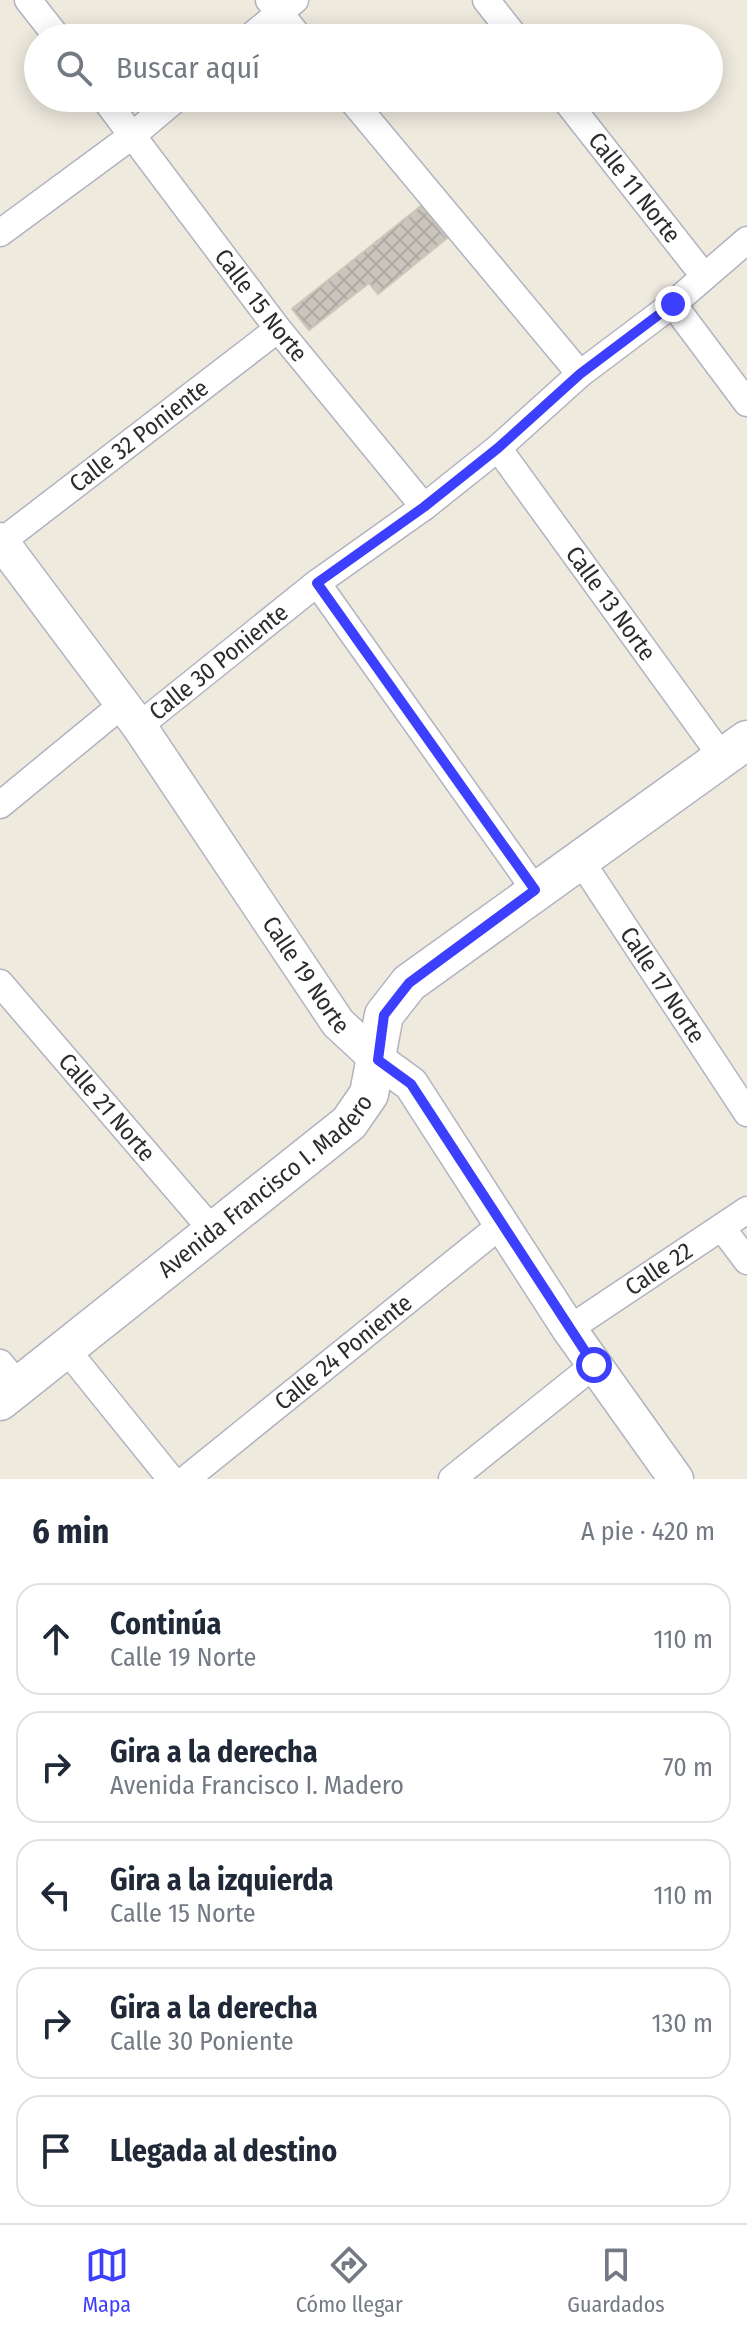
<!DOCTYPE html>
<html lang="es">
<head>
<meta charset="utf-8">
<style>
  :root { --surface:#fff; --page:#f6f6f7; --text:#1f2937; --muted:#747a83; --line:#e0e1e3; --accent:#3c3ffe }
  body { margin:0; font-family:"Fira Sans Condensed",sans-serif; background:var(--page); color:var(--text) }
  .stop { position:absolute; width:24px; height:24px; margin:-18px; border:6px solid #3c3ffe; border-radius:50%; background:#fff }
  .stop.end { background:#3c3ffe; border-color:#fff; box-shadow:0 2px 8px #0008 }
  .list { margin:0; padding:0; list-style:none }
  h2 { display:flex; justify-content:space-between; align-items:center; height:104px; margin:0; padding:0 32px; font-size:34px }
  h2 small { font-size:26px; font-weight:400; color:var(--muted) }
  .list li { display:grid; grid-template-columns:52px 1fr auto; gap:24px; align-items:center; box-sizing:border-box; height:112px; margin:0 16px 16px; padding:0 16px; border:2px solid var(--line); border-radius:24px }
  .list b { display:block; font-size:30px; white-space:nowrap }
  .list p { margin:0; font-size:26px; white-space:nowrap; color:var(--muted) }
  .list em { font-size:26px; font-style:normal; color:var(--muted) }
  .icon { flex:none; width:44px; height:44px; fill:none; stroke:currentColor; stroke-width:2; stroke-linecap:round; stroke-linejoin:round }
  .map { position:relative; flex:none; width:747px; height:1479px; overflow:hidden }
  .search { position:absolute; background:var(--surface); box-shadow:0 4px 20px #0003; left:24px; right:24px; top:24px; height:88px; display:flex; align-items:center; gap:20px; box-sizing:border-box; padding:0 28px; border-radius:44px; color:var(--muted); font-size:30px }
  .sheet { height:744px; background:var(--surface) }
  nav { display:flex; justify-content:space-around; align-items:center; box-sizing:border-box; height:112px; border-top:2px solid var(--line); background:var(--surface); font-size:22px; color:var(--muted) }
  nav a { display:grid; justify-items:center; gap:4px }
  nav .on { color:var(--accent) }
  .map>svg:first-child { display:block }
  .building { fill:url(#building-cross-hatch); stroke:#cac6b8; stroke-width:2 }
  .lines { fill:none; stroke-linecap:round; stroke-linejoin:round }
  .minor-casing { stroke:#b2b2c0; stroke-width:29 }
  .tertiary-casing { stroke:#b2b2c0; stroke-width:37 }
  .secondary-casing { stroke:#b2b2c0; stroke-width:41 }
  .minor { stroke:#fff; stroke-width:26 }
  .tertiary { stroke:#fff; stroke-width:34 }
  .secondary { stroke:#fff; stroke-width:38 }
  .route { stroke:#3c3ffe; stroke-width:10 }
  .labels { text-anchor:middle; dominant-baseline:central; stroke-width:7; stroke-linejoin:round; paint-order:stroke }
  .street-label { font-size:24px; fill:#2c2c2c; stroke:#fff }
</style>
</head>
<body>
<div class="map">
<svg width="747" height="1479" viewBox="0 0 747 1479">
  <defs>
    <pattern id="building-cross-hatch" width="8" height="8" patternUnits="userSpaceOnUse" patternTransform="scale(2)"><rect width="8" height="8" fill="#cac6be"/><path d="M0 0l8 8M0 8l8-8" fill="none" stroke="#aeaaa3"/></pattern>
  </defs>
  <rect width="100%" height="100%" fill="#eeeade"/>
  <polygon class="building" points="421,206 447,238 378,294 369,283 309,330 292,309"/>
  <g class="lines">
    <defs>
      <g id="minor">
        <polyline points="28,0 58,38"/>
        <polyline points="269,0 300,38"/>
        <polyline points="486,0 516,38"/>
        <polyline points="249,38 295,0"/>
        <path id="s1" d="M104,98L278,329L424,507"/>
        <polyline points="350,98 580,374"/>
        <path id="s2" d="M564,98L704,276"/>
        <polyline points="0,233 133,135 177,98"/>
        <polyline points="673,304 747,403"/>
        <path id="s3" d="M498,448L722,757"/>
        <path id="s4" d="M1,542L278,329"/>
        <polyline points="317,583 535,890"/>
        <path id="s5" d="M139,726L317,583L424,507L498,448L580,374L673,304L747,240"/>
        <polyline points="0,805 123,704"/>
        <path id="s6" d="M579,858L747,1113"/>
        <path id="s7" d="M0,983L213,1231"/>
        <polyline points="722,1228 747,1261"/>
        <path id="s8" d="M569,1329L747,1210"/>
        <polyline points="66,1349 171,1479"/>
        <polyline points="0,1363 19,1386"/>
        <path id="s9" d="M186,1479L501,1225"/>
        <polyline points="452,1479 594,1365"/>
      </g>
      <g id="tertiary">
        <path id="s10" d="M0,540L139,726L338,1023L378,1060L411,1084L569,1329L676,1479"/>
      </g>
      <g id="secondary">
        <path id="s11" d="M0,1401L349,1123L369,1094L384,1015L409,983L747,740"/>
      </g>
    </defs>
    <use href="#minor" class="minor-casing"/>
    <use href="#tertiary" class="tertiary-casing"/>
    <use href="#secondary" class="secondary-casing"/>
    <use href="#minor" class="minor"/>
    <use href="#tertiary" class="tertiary"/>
    <use href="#secondary" class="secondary"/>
  </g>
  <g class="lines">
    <polyline class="route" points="594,1365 411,1084 378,1060 384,1015 409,983 535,890 317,583 424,507 498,448 580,374 673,304"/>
  </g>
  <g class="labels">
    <g class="street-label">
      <text stroke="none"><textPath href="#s2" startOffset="114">Calle 11 Norte</textPath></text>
      <text stroke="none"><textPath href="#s1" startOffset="260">Calle 15 Norte</textPath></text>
      <text stroke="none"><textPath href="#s4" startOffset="174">Calle 32 Poniente</textPath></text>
      <text stroke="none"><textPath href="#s3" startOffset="192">Calle 13 Norte</textPath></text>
      <text stroke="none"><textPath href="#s5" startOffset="102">Calle 30 Poniente</textPath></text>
      <text stroke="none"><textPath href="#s10" startOffset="532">Calle 19 Norte</textPath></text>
      <text stroke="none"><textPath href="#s6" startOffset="152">Calle 17 Norte</textPath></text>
      <text stroke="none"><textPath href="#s7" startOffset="164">Calle 21 Norte</textPath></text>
      <text stroke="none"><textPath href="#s11" startOffset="342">Avenida Francisco I. Madero</textPath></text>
      <text stroke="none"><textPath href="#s8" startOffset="108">Calle 22</textPath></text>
      <text stroke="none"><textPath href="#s9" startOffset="202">Calle 24 Poniente</textPath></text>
    </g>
  </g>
</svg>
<div class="stop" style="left:594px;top:1365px"></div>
<div class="stop end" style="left:673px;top:304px"></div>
<div class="search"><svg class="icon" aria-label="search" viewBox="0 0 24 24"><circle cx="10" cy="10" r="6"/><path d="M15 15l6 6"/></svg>Buscar aquí</div>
</div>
<section class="sheet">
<h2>6 min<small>A pie · 420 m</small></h2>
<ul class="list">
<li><svg class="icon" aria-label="ahead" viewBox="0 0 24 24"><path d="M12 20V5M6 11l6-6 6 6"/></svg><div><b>Continúa</b><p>Calle 19 Norte</p></div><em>110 m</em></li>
<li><svg class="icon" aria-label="right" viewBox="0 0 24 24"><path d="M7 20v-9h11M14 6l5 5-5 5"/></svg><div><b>Gira a la derecha</b><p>Avenida Francisco I. Madero</p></div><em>70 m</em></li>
<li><svg class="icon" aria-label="left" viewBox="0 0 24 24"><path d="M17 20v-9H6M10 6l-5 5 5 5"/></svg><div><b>Gira a la izquierda</b><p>Calle 15 Norte</p></div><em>110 m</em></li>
<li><svg class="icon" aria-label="right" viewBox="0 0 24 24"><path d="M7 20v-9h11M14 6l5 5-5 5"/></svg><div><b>Gira a la derecha</b><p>Calle 30 Poniente</p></div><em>130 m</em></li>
<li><svg class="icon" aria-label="arrive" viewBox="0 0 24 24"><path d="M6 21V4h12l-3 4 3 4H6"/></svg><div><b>Llegada al destino</b></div></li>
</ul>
</section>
<nav>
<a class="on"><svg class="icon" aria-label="map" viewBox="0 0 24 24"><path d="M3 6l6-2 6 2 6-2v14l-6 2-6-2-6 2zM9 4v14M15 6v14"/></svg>Mapa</a>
<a><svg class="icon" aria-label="directions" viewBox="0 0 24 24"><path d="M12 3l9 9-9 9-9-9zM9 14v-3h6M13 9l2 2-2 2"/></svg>Cómo llegar</a>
<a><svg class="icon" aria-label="saved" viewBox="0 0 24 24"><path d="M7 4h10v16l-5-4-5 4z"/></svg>Guardados</a>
</nav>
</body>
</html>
